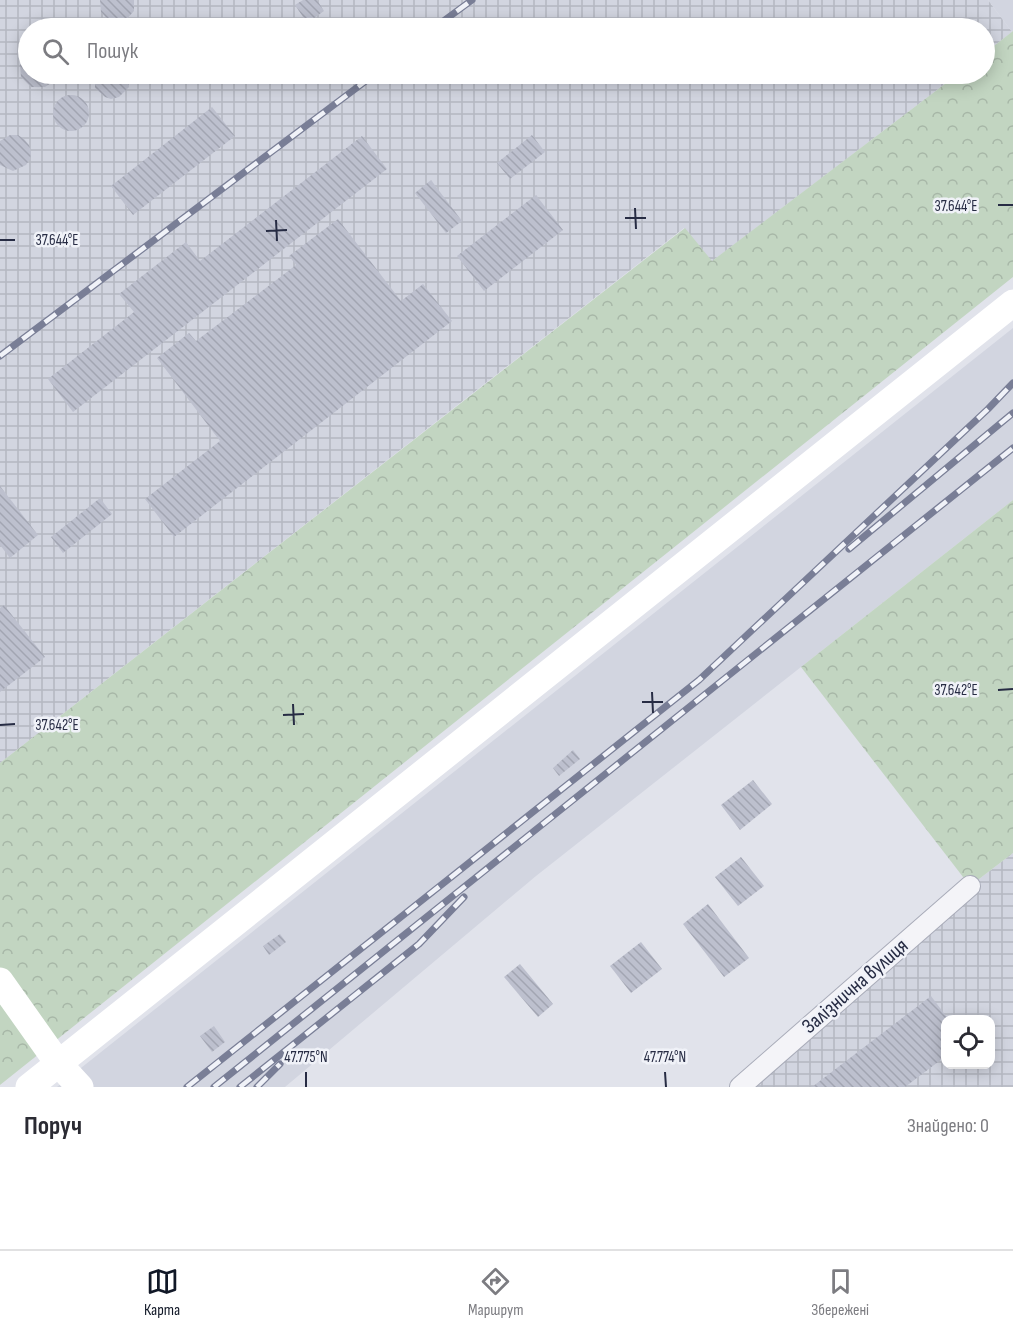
<!DOCTYPE html>
<html lang="uk">
<head>
<meta charset="utf-8">
<style>
  :root { --surface:#fff; --page:#f7f7f7; --text:#2b2b33; --muted:#7c7c81; --line:#e1e1e2; --accent:#111827 }
  body { margin:0; font-family:"Sofia Sans Condensed",sans-serif; background:var(--page); color:var(--text) }
  .controls { position:absolute; right:18px; bottom:18px; display:grid; overflow:hidden; border-radius:12px; box-shadow:0 3px 15px #0003 }
  .controls button { width:54px; height:54px; display:grid; place-items:center; padding:0; border:0; border-bottom:2px solid var(--line); background:var(--surface); color:var(--text); font:30px sans-serif }
  .list { margin:0; padding:0; list-style:none }
  h2 { display:flex; justify-content:space-between; align-items:center; height:78px; margin:0; padding:0 24px; font-size:26px }
  h2 small { font-size:20px; font-weight:400; color:var(--muted) }
  .icon { flex:none; width:33px; height:33px; fill:none; stroke:currentColor; stroke-width:2; stroke-linecap:round; stroke-linejoin:round }
  .map { position:relative; flex:none; width:1013px; height:1087px; overflow:hidden }
  .search { position:absolute; background:var(--surface); box-shadow:0 3px 15px #0003; left:18px; right:18px; top:18px; height:66px; display:flex; align-items:center; gap:15px; box-sizing:border-box; padding:0 21px; border-radius:33px; color:var(--muted); font-size:22px }
  .sheet { height:162px; background:var(--surface) }
  nav { display:flex; justify-content:space-around; align-items:center; box-sizing:border-box; height:84px; border-top:2px solid var(--line); background:var(--surface); font-size:16px; color:var(--muted) }
  nav a { display:grid; justify-items:center; gap:3px }
  nav .on { color:var(--accent) }
  .map>svg:first-child { display:block }
  .built { fill:#d2d5e0 }
  .industrial { fill:url(#industrial-grid); fill-rule:evenodd }
  .forest { fill:url(#forest-crowns) }
  .building { fill:url(#building-back-hatch) }
  .lines { fill:none; stroke-linecap:round; stroke-linejoin:round }
  .street-casing { stroke:#a9acb9; stroke-width:22 }
  .street { stroke:#f4f4f8; stroke-width:20 }
  .secondary { stroke:#fff; stroke-width:27 }
  .rail-casing { stroke:#797e96; stroke-width:7 }
  .rail { stroke:#f0f2f8; stroke-width:4.5; stroke-dasharray:14; stroke-linecap:butt }
  .ticks { fill:none; stroke:#272c44; stroke-width:2 }
  .labels { text-anchor:middle; dominant-baseline:central; stroke-width:5; stroke-linejoin:round; paint-order:stroke }
  .street-label { font-size:21px; fill:#272c44; stroke:#f0f2f8 }
  .ticks-label { font-size:15px; text-anchor:middle; fill:#272c44; stroke:#f0f2f8; stroke-width:5; stroke-linejoin:round; paint-order:stroke }
</style>
</head>
<body>
<div class="map">
<svg width="1013" height="1087" viewBox="0 0 1013 1087">
  <defs>
    <pattern id="industrial-grid" width="8" height="8" patternUnits="userSpaceOnUse" patternTransform="scale(1.5)"><rect width="8" height="8" fill="#d2d5e0"/><path d="M0 4h8M4 0v8" fill="none" stroke="#b4b7c1"/></pattern>
    <pattern id="forest-crowns" width="20" height="18" patternUnits="userSpaceOnUse" patternTransform="scale(1.5)"><rect width="20" height="18" fill="#c2d5c1"/><path d="M2 6a3 3 0 1 1 6 0M12 15a3 3 0 1 1 6 0" fill="none" stroke="#a7b7a7"/></pattern>
    <pattern id="building-back-hatch" width="6" height="6" patternUnits="userSpaceOnUse" patternTransform="scale(1.5)"><rect width="6" height="6" fill="#bdc0ce"/><path d="M-1 5l2 2M0 0l6 6M5-1l2 2" fill="none" stroke="#a2a5b2"/></pattern>
  </defs>
  <rect width="100%" height="100%" fill="#e1e3eb"/>
  <g class="built">
    <polygon points="988,0 1013,0 1013,31 1012,32"/>
    <polygon points="1013,328 1013,500 536,876 285,1087 57,1087"/>
  </g>
  <g class="industrial">
    <polygon points="0,0 988,0 1012,32 985,53 984,28 28,28 28,74 958,74 711,262 684,228 0,763"/>
    <path d="M1013,853V1087H740L970,886ZM946,1020H990V1064H946Z"/>
  </g>
  <g class="forest">
    <polygon points="1013,31 1013,277 0,1085 0,763 685,228 712,261 958,74 984,74 985,53"/>
    <polygon points="1013,500 1013,853 970,886 801,667"/>
  </g>
  <g class="building">
    <polygon points="100,0 134,0 134,11 124,22 110,22 101,12"/>
    <polygon points="303,0 317,0 324,11 307,23 295,5"/>
    <polygon points="75,20 83,20 89,24 93,28 62,28"/>
    <polygon points="28,54 28,74 55,74 51,83 45,87 31,87 21,77 20,65"/>
    <polygon points="95,74 128,74 129,87 119,97 111,99 105,97 95,88"/>
    <circle cx="71" cy="113" r="18"/>
    <polygon points="212,107 235,136 133,215 111,186"/>
    <polygon points="10,135 18,135 24,139 29,145 31,152 30,159 26,165 13,171 0,165 0,141"/>
    <polygon points="532,135 545,152 510,179 497,163"/>
    <polygon points="362,136 387,169 73,412 48,379 134,312 119,294 186,242 200,261"/>
    <polygon points="431,180 462,221 446,233 415,193"/>
    <polygon points="536,195 563,230 484,291 457,256"/>
    <polygon points="338,219 401,301 423,284 452,321 174,537 145,499 220,441 157,358 189,333 196,341 296,265 289,256"/>
    <polygon points="0,486 38,535 10,558 0,545"/>
    <polygon points="100,498 112,514 63,553 51,537"/>
    <polygon points="4,605 45,657 0,692 0,608"/>
    <polygon points="573,750 580,759 559,776 553,768"/>
    <polygon points="753,780 772,804 740,830 721,805"/>
    <polygon points="741,857 764,886 738,906 715,877"/>
    <polygon points="708,904 749,958 724,977 683,924"/>
    <polygon points="280,934 286,942 269,955 263,946"/>
    <polygon points="641,942 662,969 631,993 610,966"/>
    <polygon points="520,964 553,1004 538,1017 504,977"/>
    <polygon points="931,996 949,1020 946,1020 946,1056 905,1087 812,1087"/>
    <polygon points="214,1026 225,1042 212,1052 200,1036"/>
  </g>
  <g class="lines">
    <defs>
      <polyline id="street" points="740,1087 970,886"/>
    </defs>
    <use href="#street" class="street-casing"/>
    <use href="#street" class="street"/>
    <g class="secondary">
      <polyline points="0,981 58,1063 80,1087"/>
      <polyline points="29,1087 1013,303"/>
    </g>
    <defs>
      <g id="rail">
        <polyline points="434,28 472,0"/>
        <polyline points="0,356 375,74"/>
        <polyline points="849,549 1013,413"/>
        <polyline points="187,1087 699,680 988,409 1013,383"/>
        <polyline points="214,1087 1013,448"/>
        <polyline points="240,1087 419,944 464,897"/>
        <polyline points="257,1087 280,1064"/>
      </g>
    </defs>
    <use href="#rail" class="rail-casing"/>
    <use href="#rail" class="rail"/>
  </g>
  <path class="ticks" d="M998,205H1013M635,208L636,229M625,218H646M276,220L277,241M266,231L287,230M0,240H15M998,690L1013,689M652,692L653,713M642,702H663M293,704L294,725M283,715L304,714M0,725L15,724M306,1072V1087M665,1072L666,1087"/>
  <g class="labels">
    <g class="street-label">
      <text transform="translate(855 986) rotate(-41)">Залізнична вулиця</text>
    </g>
  </g>
  <g class="ticks-label">
    <text x="956" y="211">37.644°E</text>
    <text x="57" y="245">37.644°E</text>
    <text x="956" y="695">37.642°E</text>
    <text x="57" y="730">37.642°E</text>
    <text x="306" y="1062">47.775°N</text>
    <text x="665" y="1062">47.774°N</text>
  </g>
</svg>
<div class="controls">
<button><svg class="icon" aria-label="locate" viewBox="0 0 24 24"><circle cx="12" cy="12" r="6"/><path d="M12 2v4M12 18v4M2 12h4M18 12h4"/></svg></button>
</div>
<div class="search"><svg class="icon" aria-label="search" viewBox="0 0 24 24"><circle cx="10" cy="10" r="6"/><path d="M15 15l6 6"/></svg>Пошук</div>
</div>
<section class="sheet">
<h2>Поруч<small>Знайдено: 0</small></h2>
<ul class="list">
</ul>
</section>
<nav>
<a class="on"><svg class="icon" aria-label="map" viewBox="0 0 24 24"><path d="M3 6l6-2 6 2 6-2v14l-6 2-6-2-6 2zM9 4v14M15 6v14"/></svg>Карта</a>
<a><svg class="icon" aria-label="directions" viewBox="0 0 24 24"><path d="M12 3l9 9-9 9-9-9zM9 14v-3h6M13 9l2 2-2 2"/></svg>Маршрут</a>
<a><svg class="icon" aria-label="saved" viewBox="0 0 24 24"><path d="M7 4h10v16l-5-4-5 4z"/></svg>Збережені</a>
</nav>
</body>
</html>
